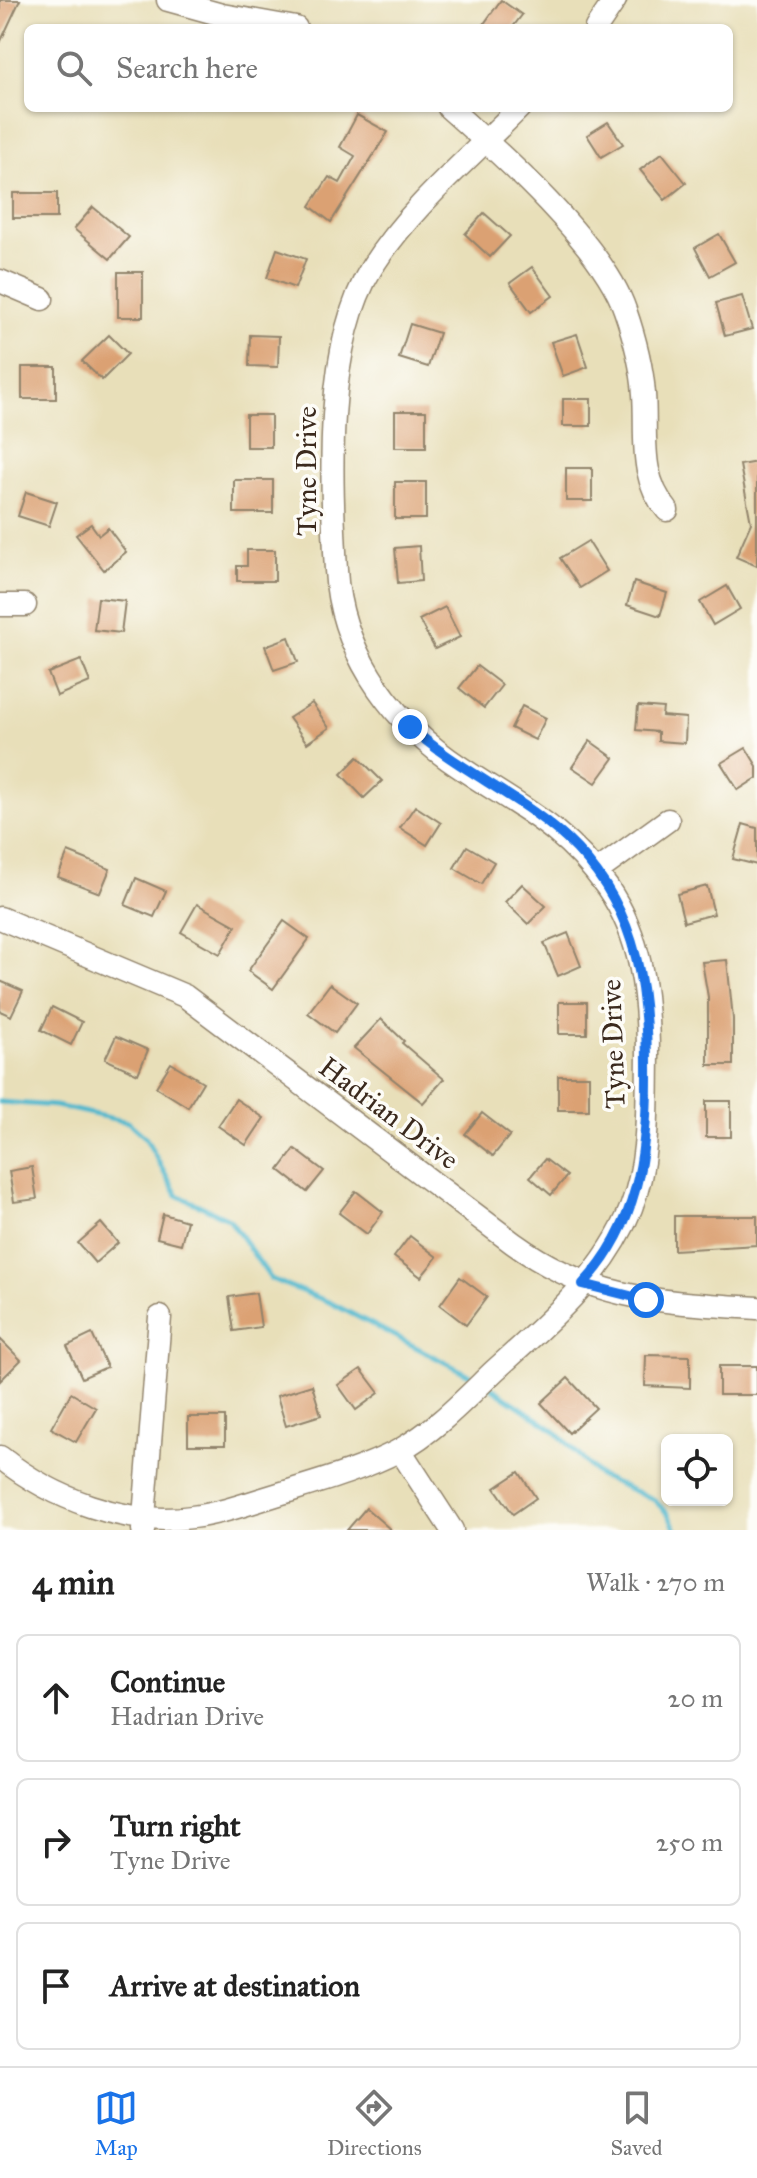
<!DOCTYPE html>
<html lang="en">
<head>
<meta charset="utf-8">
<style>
  :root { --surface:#fff; --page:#f2f2f2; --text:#222; --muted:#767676; --line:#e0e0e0; --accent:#1a73e8 }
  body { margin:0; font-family:"IM FELL Great Primer",serif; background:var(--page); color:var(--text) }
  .controls { position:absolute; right:24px; bottom:24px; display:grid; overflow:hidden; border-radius:12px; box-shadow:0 2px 6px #0004 }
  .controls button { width:72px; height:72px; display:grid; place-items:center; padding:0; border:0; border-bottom:2px solid var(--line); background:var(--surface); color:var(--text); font:40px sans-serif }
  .stop { position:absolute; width:24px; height:24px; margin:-18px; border:6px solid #1a73e8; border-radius:50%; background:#fff }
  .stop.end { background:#1a73e8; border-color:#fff; box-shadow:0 2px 8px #0008 }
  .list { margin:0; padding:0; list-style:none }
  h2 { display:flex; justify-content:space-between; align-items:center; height:104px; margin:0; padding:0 32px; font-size:34px }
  h2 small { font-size:26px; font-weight:400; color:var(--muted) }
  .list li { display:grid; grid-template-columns:52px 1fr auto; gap:24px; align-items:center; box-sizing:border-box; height:128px; margin:0 16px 16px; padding:0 16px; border:2px solid var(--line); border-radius:12px }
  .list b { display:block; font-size:30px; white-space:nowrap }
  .list p { margin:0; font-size:26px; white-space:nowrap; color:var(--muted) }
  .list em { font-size:26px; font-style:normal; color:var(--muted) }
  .icon { flex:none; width:44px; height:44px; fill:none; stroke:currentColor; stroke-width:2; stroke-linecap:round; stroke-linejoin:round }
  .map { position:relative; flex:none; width:757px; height:1530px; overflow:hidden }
  .search { position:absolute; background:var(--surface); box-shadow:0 2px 6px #0004; left:24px; right:24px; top:24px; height:88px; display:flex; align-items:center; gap:20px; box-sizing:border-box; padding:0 28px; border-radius:12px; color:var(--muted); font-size:30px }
  .sheet { height:536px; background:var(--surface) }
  nav { display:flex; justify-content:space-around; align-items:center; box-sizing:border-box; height:112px; border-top:2px solid var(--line); background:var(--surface); font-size:22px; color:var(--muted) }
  nav a { display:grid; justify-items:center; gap:4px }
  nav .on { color:var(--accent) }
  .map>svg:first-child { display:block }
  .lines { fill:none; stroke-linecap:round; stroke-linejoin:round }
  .stream { stroke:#4fb8cd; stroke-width:5 }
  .building { fill:#dba173 }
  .minor-casing { stroke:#92846c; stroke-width:25 }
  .minor { stroke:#fff; stroke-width:22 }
  .route { stroke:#1a73e8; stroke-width:10 }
  .labels { text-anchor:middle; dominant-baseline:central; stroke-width:7; stroke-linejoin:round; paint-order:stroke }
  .street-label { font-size:28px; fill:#3b2a1e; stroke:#fdfcf7 }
</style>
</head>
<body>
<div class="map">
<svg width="757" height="1530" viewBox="0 0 757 1530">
  <rect width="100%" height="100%" fill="#fdfcf7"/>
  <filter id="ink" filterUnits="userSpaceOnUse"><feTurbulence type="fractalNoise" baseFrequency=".0125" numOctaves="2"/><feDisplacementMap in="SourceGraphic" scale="16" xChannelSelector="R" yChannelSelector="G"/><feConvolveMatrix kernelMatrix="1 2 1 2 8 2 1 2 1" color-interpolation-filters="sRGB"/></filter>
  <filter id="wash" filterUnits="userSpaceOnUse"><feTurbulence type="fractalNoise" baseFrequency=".006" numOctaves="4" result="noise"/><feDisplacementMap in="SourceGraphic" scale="32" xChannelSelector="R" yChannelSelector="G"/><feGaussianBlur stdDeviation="1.8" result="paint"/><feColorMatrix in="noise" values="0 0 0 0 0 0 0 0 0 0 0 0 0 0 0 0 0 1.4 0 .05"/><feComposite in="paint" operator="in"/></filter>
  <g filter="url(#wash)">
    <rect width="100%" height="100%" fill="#e8dfb9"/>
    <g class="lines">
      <g class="stream">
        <polyline points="0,1102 56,1106 128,1122 145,1137 177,1195 229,1219 271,1279 329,1302 477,1379"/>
        <polyline points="489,1386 554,1430 599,1476 653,1499 668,1514 676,1530"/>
      </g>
    </g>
    <g id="blocks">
      <g class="building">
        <polygon points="0,0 20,0 0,43"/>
        <polygon points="501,0 522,15 512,28 481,28"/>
        <polygon points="357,115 388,132 331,222 310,206 329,177 340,183 355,156 340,147"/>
        <polygon points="608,122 623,144 601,157 587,135"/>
        <polygon points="662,153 686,183 665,200 640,170"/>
        <rect x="13" y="193" width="44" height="25"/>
        <polygon points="93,207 129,237 110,259 74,229"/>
        <polygon points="484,213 510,236 490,257 465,234"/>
        <polygon points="719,234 735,262 710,276 695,248"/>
        <polygon points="277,249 306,259 295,288 267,278"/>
        <polygon points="532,267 553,296 531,312 510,283"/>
        <rect x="118" y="272" width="25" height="45"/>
        <polygon points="742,296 752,329 725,336 716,303"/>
        <polygon points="410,324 439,333 428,367 399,358"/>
        <polygon points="577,334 588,367 563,376 551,342"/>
        <polygon points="109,335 128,354 102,380 82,361"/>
        <polygon points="250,335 279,336 278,367 249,366"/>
        <rect x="22" y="367" width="34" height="32"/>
        <rect x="563" y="399" width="28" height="27"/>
        <rect x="395" y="411" width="31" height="36"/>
        <rect x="246" y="415" width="25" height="32"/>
        <polygon points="757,462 757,566 736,557 751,523 740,465"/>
        <rect x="566" y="468" width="26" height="33"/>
        <rect x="234" y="480" width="39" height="33"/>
        <rect x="395" y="482" width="31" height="37"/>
        <polygon points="26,492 57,502 49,526 18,516"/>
        <polygon points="91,524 99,535 108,528 126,552 104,570 76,535"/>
        <polygon points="588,541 607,571 580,588 560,558"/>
        <polygon points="419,546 421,581 398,583 395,548"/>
        <polygon points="247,550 275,550 275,581 237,581 237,566 247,566"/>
        <polygon points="634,582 667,593 660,616 627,605"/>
        <polygon points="727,586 740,609 713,625 700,602"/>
        <polygon points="98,598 125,601 121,633 94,630"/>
        <polygon points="445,607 460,637 435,649 419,620"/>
        <polygon points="289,637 298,662 274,670 265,646"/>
        <polygon points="81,660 90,682 57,696 48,673"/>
        <polygon points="477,666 502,685 484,708 459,688"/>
        <polygon points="312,703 329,728 307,743 289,718"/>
        <polygon points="522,706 546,718 535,740 511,728"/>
        <polygon points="638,706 663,708 662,716 686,718 685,743 658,741 658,732 636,730"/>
        <polygon points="590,741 614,758 596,783 572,767"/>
        <polygon points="746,748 757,766 757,778 738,790 721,763"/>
        <polygon points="358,757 382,781 364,798 341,774"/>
        <polygon points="415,806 441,823 427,845 400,828"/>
        <polygon points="743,824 757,828 757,865 733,859"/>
        <polygon points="467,846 494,862 481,884 454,868"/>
        <polygon points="68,852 110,869 100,893 58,877"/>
        <polygon points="136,878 166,891 154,917 125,905"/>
        <polygon points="522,884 546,906 528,924 505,902"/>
        <polygon points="707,886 714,914 684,922 677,894"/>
        <polygon points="197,904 236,926 220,954 181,932"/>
        <polygon points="284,921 309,939 273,989 248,971"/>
        <polygon points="568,933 581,966 558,976 544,943"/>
        <polygon points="727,960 733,1019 733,1065 708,1065 708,997 702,962"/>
        <polygon points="0,981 23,991 11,1016 0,1011"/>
        <polygon points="330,984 357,1003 335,1033 308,1013"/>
        <rect x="559" y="1002" width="28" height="32"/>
        <polygon points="52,1007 82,1022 71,1045 41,1030"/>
        <polygon points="381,1019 404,1041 402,1043 444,1079 423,1103 354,1048"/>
        <polygon points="116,1036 148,1050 138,1074 105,1059"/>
        <polygon points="171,1063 203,1082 188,1107 156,1087"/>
        <rect x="558" y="1076" width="31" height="34"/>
        <polygon points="236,1099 264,1118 246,1145 218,1126"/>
        <rect x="706" y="1101" width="25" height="36"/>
        <polygon points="482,1113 510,1135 493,1156 465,1134"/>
        <polygon points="295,1149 324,1171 307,1192 279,1170"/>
        <polygon points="545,1159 567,1176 551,1195 530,1177"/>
        <polygon points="32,1167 37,1199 14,1202 9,1171"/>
        <polygon points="356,1191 383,1212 367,1234 339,1213"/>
        <polygon points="163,1214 187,1221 181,1244 157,1238"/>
        <polygon points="674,1216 757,1216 757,1245 674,1250"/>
        <polygon points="101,1223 118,1243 95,1263 78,1243"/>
        <polygon points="410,1236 437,1257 421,1277 394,1257"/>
        <polygon points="460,1277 487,1297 466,1325 440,1305"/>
        <polygon points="256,1293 261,1327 234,1331 229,1297"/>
        <polygon points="92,1334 107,1367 82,1378 67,1346"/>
        <polygon points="0,1339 21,1360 0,1381"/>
        <polygon points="646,1355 690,1356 690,1388 645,1386"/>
        <rect x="719" y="1366" width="38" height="29"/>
        <polygon points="361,1369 379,1393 356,1410 338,1385"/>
        <polygon points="568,1378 596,1408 569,1433 541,1403"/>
        <polygon points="312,1385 321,1415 286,1426 277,1396"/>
        <polygon points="71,1393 96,1408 76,1442 51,1428"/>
        <rect x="188" y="1417" width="37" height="28"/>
        <polygon points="519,1472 536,1498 513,1514 495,1488"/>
        <polygon points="366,1508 391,1530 347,1530"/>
      </g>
    </g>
  </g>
  <g filter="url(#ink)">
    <use href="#blocks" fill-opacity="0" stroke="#92846c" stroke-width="2"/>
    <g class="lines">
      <defs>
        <g id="minor">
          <polyline points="168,0 222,15 296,28"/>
          <polyline points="596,28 615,0"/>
          <path d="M449,108C501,154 603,245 625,310C634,336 642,366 644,394C647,436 638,476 667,510"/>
          <polyline points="0,281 42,299"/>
          <polyline points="0,605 25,605"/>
          <polyline points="596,872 668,820"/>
          <path d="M0,918L185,996L513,1243C593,1301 662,1302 757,1308"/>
          <polyline points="400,1450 452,1530"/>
          <path d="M0,1457C52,1498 125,1527 192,1517C223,1513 252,1502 282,1493C321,1481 361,1470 398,1451C435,1431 463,1401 493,1372C545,1325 605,1275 631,1208C650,1159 647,1106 648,1055C648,996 642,937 607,887C561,821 510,803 448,759C387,715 340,647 336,570C331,480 324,344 372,267C410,207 470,158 519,108"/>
          <polyline points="143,1530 160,1317"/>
        </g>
      </defs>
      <use href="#minor" class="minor-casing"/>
      <use href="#minor" class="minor"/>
    </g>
  </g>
  <g class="lines" filter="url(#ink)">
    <path class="route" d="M410,727C461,773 529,799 577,849C640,915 648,994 647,1080C647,1156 637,1227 583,1284L646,1300"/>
  </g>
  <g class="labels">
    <g class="street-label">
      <text transform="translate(306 471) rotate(-90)">Tyne Drive</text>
      <text transform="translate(613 1044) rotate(-92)">Tyne Drive</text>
      <text transform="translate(389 1113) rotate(37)">Hadrian Drive</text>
    </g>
  </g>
</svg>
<div class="controls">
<button><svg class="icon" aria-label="locate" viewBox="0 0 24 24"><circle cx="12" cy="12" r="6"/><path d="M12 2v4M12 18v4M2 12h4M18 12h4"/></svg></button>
</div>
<div class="stop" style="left:646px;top:1300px"></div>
<div class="stop end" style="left:410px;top:727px"></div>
<div class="search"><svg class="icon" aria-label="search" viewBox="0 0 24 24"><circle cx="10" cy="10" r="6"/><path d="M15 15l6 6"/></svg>Search here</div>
</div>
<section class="sheet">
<h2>4 min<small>Walk · 270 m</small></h2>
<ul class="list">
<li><svg class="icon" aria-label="ahead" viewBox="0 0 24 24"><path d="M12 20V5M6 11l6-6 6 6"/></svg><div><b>Continue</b><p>Hadrian Drive</p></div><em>20 m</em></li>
<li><svg class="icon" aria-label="right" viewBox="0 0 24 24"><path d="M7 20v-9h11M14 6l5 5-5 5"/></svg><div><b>Turn right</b><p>Tyne Drive</p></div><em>250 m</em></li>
<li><svg class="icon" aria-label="arrive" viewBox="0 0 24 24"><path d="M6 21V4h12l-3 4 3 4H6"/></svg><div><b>Arrive at destination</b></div></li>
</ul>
</section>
<nav>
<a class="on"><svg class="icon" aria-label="map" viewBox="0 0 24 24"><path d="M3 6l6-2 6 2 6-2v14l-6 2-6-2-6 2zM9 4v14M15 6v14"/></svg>Map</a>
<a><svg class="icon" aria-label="directions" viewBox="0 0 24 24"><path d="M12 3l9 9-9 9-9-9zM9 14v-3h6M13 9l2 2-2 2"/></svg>Directions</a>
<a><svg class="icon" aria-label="saved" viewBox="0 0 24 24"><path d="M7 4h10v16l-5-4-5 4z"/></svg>Saved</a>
</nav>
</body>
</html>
